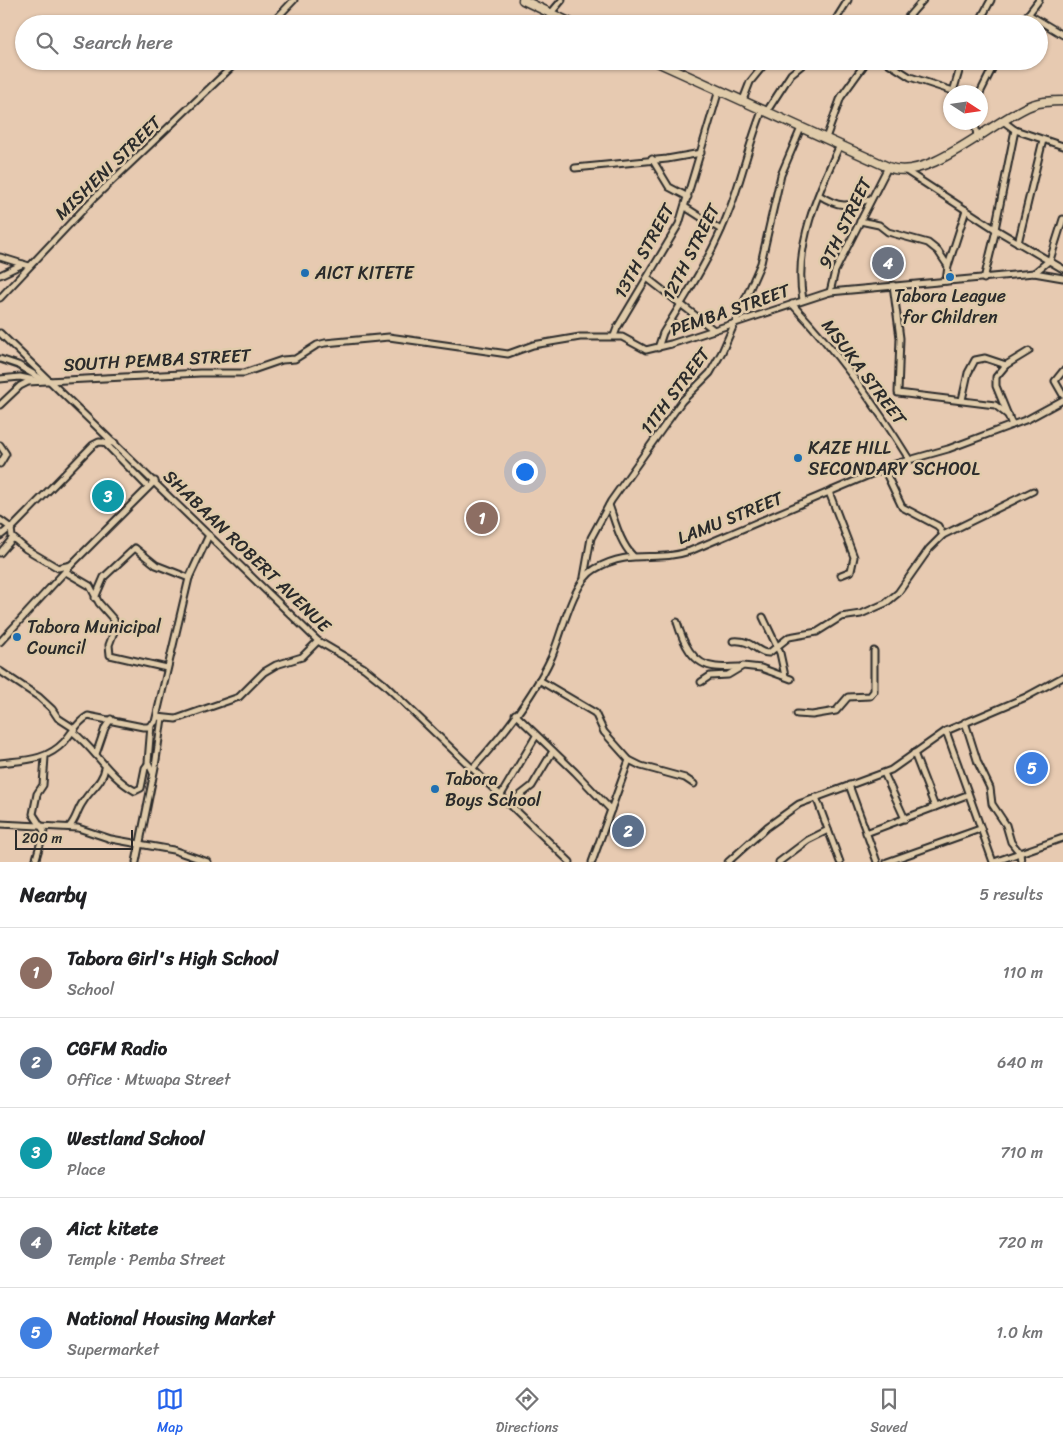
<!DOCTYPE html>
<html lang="en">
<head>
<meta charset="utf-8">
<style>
  :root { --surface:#fff; --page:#f2f2f2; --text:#202124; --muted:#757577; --line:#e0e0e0; --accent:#2563eb }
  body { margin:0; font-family:Sriracha,sans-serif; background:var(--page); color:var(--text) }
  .compass { position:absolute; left:943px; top:85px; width:45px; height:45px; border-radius:50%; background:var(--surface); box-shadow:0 1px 4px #0004; rotate:102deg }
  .scale { position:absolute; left:15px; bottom:12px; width:118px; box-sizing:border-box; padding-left:5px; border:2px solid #2b2b2b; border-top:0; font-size:14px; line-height:18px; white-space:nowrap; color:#2b2b2b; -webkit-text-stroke:4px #e0cbaa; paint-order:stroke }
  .you { position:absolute; left:524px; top:471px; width:18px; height:18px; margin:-12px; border:4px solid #fff; border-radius:50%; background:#1a73e8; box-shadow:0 0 0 8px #1a73e833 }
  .badge { display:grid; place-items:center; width:32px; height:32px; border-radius:50%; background:var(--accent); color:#fff; font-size:16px; font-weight:700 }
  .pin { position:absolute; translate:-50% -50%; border:2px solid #fff; box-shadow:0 1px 5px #0006 }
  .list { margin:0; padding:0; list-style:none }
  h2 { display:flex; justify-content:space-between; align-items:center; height:65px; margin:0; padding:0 20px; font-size:21px }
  h2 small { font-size:16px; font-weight:400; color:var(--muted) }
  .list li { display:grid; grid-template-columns:32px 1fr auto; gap:15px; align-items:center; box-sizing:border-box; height:90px; padding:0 20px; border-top:1px solid var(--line) }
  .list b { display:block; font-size:19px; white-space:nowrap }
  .list p { margin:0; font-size:16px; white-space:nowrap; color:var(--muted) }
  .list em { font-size:16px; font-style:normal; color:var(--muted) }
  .icon { flex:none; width:28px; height:28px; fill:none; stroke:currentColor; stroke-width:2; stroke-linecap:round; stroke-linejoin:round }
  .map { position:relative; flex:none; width:1063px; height:862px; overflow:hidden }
  .search { position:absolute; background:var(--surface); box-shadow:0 1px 4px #0004; left:15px; right:15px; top:15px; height:55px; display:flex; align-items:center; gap:12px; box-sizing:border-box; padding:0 18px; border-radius:28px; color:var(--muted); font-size:19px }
  .sheet { height:515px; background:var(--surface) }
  nav { display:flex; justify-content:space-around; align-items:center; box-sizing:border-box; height:70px; border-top:1px solid var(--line); background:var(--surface); font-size:14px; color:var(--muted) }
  nav a { display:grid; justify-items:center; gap:2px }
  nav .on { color:var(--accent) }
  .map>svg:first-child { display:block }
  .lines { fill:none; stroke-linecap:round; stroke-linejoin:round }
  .minor-casing { stroke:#2b2b2b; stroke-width:9 }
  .highway-casing { stroke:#2b2b2b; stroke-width:11 }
  .minor { stroke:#e0cbaa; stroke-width:5 }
  .highway { stroke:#e0cbaa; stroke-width:8 }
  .poi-dot { fill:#1f6fb2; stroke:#e0cbaa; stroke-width:2 }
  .labels { text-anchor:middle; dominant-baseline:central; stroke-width:5; stroke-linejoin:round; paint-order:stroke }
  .street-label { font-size:18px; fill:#2b2b2b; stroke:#e0cbaa }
  .poi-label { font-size:18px; fill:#2b2b2b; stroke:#e0cbaa; text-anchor:start }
</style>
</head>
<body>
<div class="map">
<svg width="1063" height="862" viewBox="0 0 1063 862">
  <rect width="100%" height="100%" fill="#e7cab1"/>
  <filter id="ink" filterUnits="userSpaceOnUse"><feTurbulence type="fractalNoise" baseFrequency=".02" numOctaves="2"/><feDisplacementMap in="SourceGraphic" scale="10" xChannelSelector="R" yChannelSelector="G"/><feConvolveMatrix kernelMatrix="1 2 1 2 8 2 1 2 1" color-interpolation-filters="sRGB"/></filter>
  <g filter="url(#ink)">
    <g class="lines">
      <defs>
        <g id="minor">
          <polyline points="551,13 562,0"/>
          <polyline points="1028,14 1063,35"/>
          <polyline points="271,24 294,0"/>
          <polyline points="833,24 848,0"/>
          <polyline points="902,24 923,0"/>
          <polyline points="978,24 991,0"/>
          <polyline points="1021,24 1039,0"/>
          <polyline points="885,61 910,77 956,92"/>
          <polyline points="953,92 962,61"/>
          <polyline points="980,93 996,61"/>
          <polyline points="743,100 750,82 763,66"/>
          <polyline points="767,111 791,74 807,61"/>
          <polyline points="1003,121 1015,130 1063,146"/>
          <polyline points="975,122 977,137"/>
          <polyline points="826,138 841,97 867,61"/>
          <polyline points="652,159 669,187 688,197"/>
          <polyline points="575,168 667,159 701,153"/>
          <polyline points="906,171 995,229 1063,269"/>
          <path d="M819,195C839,208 848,207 870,199"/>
          <polyline points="685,207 721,230"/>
          <polyline points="860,221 879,225 888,232 928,243 938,251 948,266"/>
          <polyline points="995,229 1015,130"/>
          <polyline points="1018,243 1043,140"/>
          <polyline points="0,257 29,266"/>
          <polyline points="1034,273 1050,260 1063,219"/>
          <polyline points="0,275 23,264"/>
          <polyline points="647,278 714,330"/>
          <polyline points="984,279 996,230"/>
          <polyline points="946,281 948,266 966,210"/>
          <polyline points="893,285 900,338 898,393 995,405 1009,416"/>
          <polyline points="830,292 835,271 888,167"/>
          <polyline points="0,298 94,198 238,61"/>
          <path d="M803,300C793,247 818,192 840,145"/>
          <path d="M792,304C837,352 875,404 909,459"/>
          <polyline points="0,333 318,641 364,668 384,684 570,862"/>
          <polyline points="614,336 617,328 679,224 719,90"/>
          <path d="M658,348L663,333C687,294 713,254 729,211C742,178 749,143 763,109"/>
          <polyline points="0,359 18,365 43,380"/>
          <polyline points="1063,371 1055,381 1063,395"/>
          <polyline points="0,379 20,377 34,380"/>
          <polyline points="962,400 968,373 975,360 985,358 1006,365"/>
          <polyline points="0,405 20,386 28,382 200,373 244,373 282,360 295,359 317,345 325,343 389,337 508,354 533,345 580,337 622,337 646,350 671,344 830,292 1034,273 1063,278"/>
          <polyline points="1012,425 996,386 996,377 1006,365 1029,351"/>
          <polyline points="104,442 148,487"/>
          <polyline points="0,445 6,454 0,464"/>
          <polyline points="884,469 902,507 938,526 943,535"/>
          <polyline points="829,492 854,557 851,571 841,575"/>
          <path d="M609,505C615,521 620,543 633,556"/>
          <polyline points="0,520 11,528 12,537 26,549 58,568 71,565"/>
          <polyline points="12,528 93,445 99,442 115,443"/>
          <polyline points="0,536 11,527"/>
          <polyline points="0,553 13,538"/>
          <polyline points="66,572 90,586 99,603 114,620 115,629 109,645 110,655 167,668"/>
          <polyline points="584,577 591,538 611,501 682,401 710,373 722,352 761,263 781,175 801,128"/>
          <polyline points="95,598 104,577 135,548 156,565 189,578"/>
          <polyline points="763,617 780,653 785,676"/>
          <path d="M677,622C683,642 692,665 716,667C723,668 731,667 739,667"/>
          <path d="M733,641C753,639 757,654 769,653L789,637L817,632L841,617L861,614L886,603L898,593L929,549L943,535L1033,491"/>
          <polyline points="0,642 71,565 155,481"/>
          <polyline points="0,671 39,697 52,709 58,718 75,729"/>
          <polyline points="539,680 595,713 604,732 629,760 641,766 685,778 694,784"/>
          <polyline points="701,682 710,676 728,675 743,666 761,668 791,679"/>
          <polyline points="515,714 575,772 611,810"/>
          <polyline points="797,714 812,715 836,711 848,697 870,696 874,691 874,651"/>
          <polyline points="157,717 176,719 239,697 264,672 276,665 302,657 318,641"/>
          <polyline points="965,722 978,763 990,788 992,804 1006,825 1011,842 1020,853 1021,862"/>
          <polyline points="151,725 148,762 153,773"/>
          <path d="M73,732C96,750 108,776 135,791L141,788L145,768L148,764"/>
          <polyline points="914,753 935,807"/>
          <polyline points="96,754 105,728 111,719"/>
          <path d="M0,763C25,760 46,761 64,742C72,733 77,722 88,716L143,727H148L155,722L189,578L209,535"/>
          <path d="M473,768C502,736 534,695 552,656C562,633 573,581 595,569C631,548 655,563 690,551L895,464L948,449L1028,419L1063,400"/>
          <polyline points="884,773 905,819"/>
          <polyline points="849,785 877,862"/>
          <polyline points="501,795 536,736"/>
          <polyline points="816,797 840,862"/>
          <polyline points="509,804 532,786 553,751"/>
          <polyline points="0,824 78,828 111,839 173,850 208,862"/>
          <path d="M69,827C76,820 77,810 83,802C90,790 103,782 105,768"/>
          <polyline points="866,833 967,795"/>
          <polyline points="35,862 44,831 33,814 37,794 43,785 45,757"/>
          <polyline points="136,862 155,767 162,718"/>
          <polyline points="592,862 629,760"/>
          <polyline points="728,862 767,827 799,804 891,770 946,731"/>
          <polyline points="779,862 808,840 828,830"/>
          <polyline points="887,862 980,829"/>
          <polyline points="993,862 946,731 1026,697 1063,677"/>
          <polyline points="994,862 1063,838"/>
        </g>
        <g id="highway">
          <polyline points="523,0 573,24"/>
          <path d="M655,61L888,167C928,184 994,119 1032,105C1042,101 1053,101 1063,101"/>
        </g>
      </defs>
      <use href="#minor" class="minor-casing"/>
      <use href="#highway" class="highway-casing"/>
      <use href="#minor" class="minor"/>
      <use href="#highway" class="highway"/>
    </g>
  </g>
  <g class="poi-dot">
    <circle cx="305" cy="273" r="5"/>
    <circle cx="950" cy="277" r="5"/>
    <circle cx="798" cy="458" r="5"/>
    <circle cx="17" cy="637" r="5"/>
    <circle cx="435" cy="789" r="5"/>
  </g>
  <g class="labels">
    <g class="street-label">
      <text transform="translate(108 168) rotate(-44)">MISHENI STREET</text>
      <text transform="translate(845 223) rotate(-64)">9TH STREET</text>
      <text transform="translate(644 251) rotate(-61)">13TH STREET</text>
      <text transform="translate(691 252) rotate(-63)">12TH STREET</text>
      <text transform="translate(730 310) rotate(-19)">PEMBA STREET</text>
      <text transform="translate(157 360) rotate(-3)">SOUTH PEMBA STREET</text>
      <text transform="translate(864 372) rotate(53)">MSUKA STREET</text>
      <text transform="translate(675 391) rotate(-53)">11TH STREET</text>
      <text transform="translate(730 518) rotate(-22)">LAMU STREET</text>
      <text transform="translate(247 551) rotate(44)">SHABAAN ROBERT AVENUE</text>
    </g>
    <g class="poi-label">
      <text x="315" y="273">AICT KITETE</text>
      <text x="950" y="296" text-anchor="middle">Tabora League<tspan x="950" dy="21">for Children</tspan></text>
      <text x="808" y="448">KAZE HILL<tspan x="808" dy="21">SECONDARY SCHOOL</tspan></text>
      <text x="27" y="627">Tabora Municipal<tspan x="27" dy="21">Council</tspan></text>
      <text x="445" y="779">Tabora<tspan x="445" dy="21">Boys School</tspan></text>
    </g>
  </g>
</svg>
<svg class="compass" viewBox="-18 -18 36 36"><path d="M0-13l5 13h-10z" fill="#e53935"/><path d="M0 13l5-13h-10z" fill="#757577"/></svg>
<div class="scale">200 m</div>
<div class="you"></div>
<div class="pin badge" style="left:482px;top:518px;background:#8d6e63">1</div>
<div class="pin badge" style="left:628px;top:831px;background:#5c6f8a">2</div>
<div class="pin badge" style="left:108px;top:496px;background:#0f9aa8">3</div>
<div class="pin badge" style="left:888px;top:263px;background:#6b7280">4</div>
<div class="pin badge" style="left:1032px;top:768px;background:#3f7fe0">5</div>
<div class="search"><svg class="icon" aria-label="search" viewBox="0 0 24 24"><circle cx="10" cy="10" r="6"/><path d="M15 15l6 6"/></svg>Search here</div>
</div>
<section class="sheet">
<h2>Nearby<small>5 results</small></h2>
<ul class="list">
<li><span class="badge" style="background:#8d6e63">1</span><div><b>Tabora Girl's High School</b><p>School</p></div><em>110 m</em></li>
<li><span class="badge" style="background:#5c6f8a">2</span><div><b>CGFM Radio</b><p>Office · Mtwapa Street</p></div><em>640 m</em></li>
<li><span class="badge" style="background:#0f9aa8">3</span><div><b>Westland School</b><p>Place</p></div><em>710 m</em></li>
<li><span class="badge" style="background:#6b7280">4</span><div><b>Aict kitete</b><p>Temple · Pemba Street</p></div><em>720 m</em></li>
<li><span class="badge" style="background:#3f7fe0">5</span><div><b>National Housing Market</b><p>Supermarket</p></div><em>1.0 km</em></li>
</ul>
</section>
<nav>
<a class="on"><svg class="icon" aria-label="map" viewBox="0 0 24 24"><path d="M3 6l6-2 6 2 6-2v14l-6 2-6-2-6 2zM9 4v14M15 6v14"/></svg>Map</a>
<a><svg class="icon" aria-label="directions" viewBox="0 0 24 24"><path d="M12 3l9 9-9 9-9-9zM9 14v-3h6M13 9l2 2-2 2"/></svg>Directions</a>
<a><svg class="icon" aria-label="saved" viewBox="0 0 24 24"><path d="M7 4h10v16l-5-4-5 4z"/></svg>Saved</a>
</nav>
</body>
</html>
